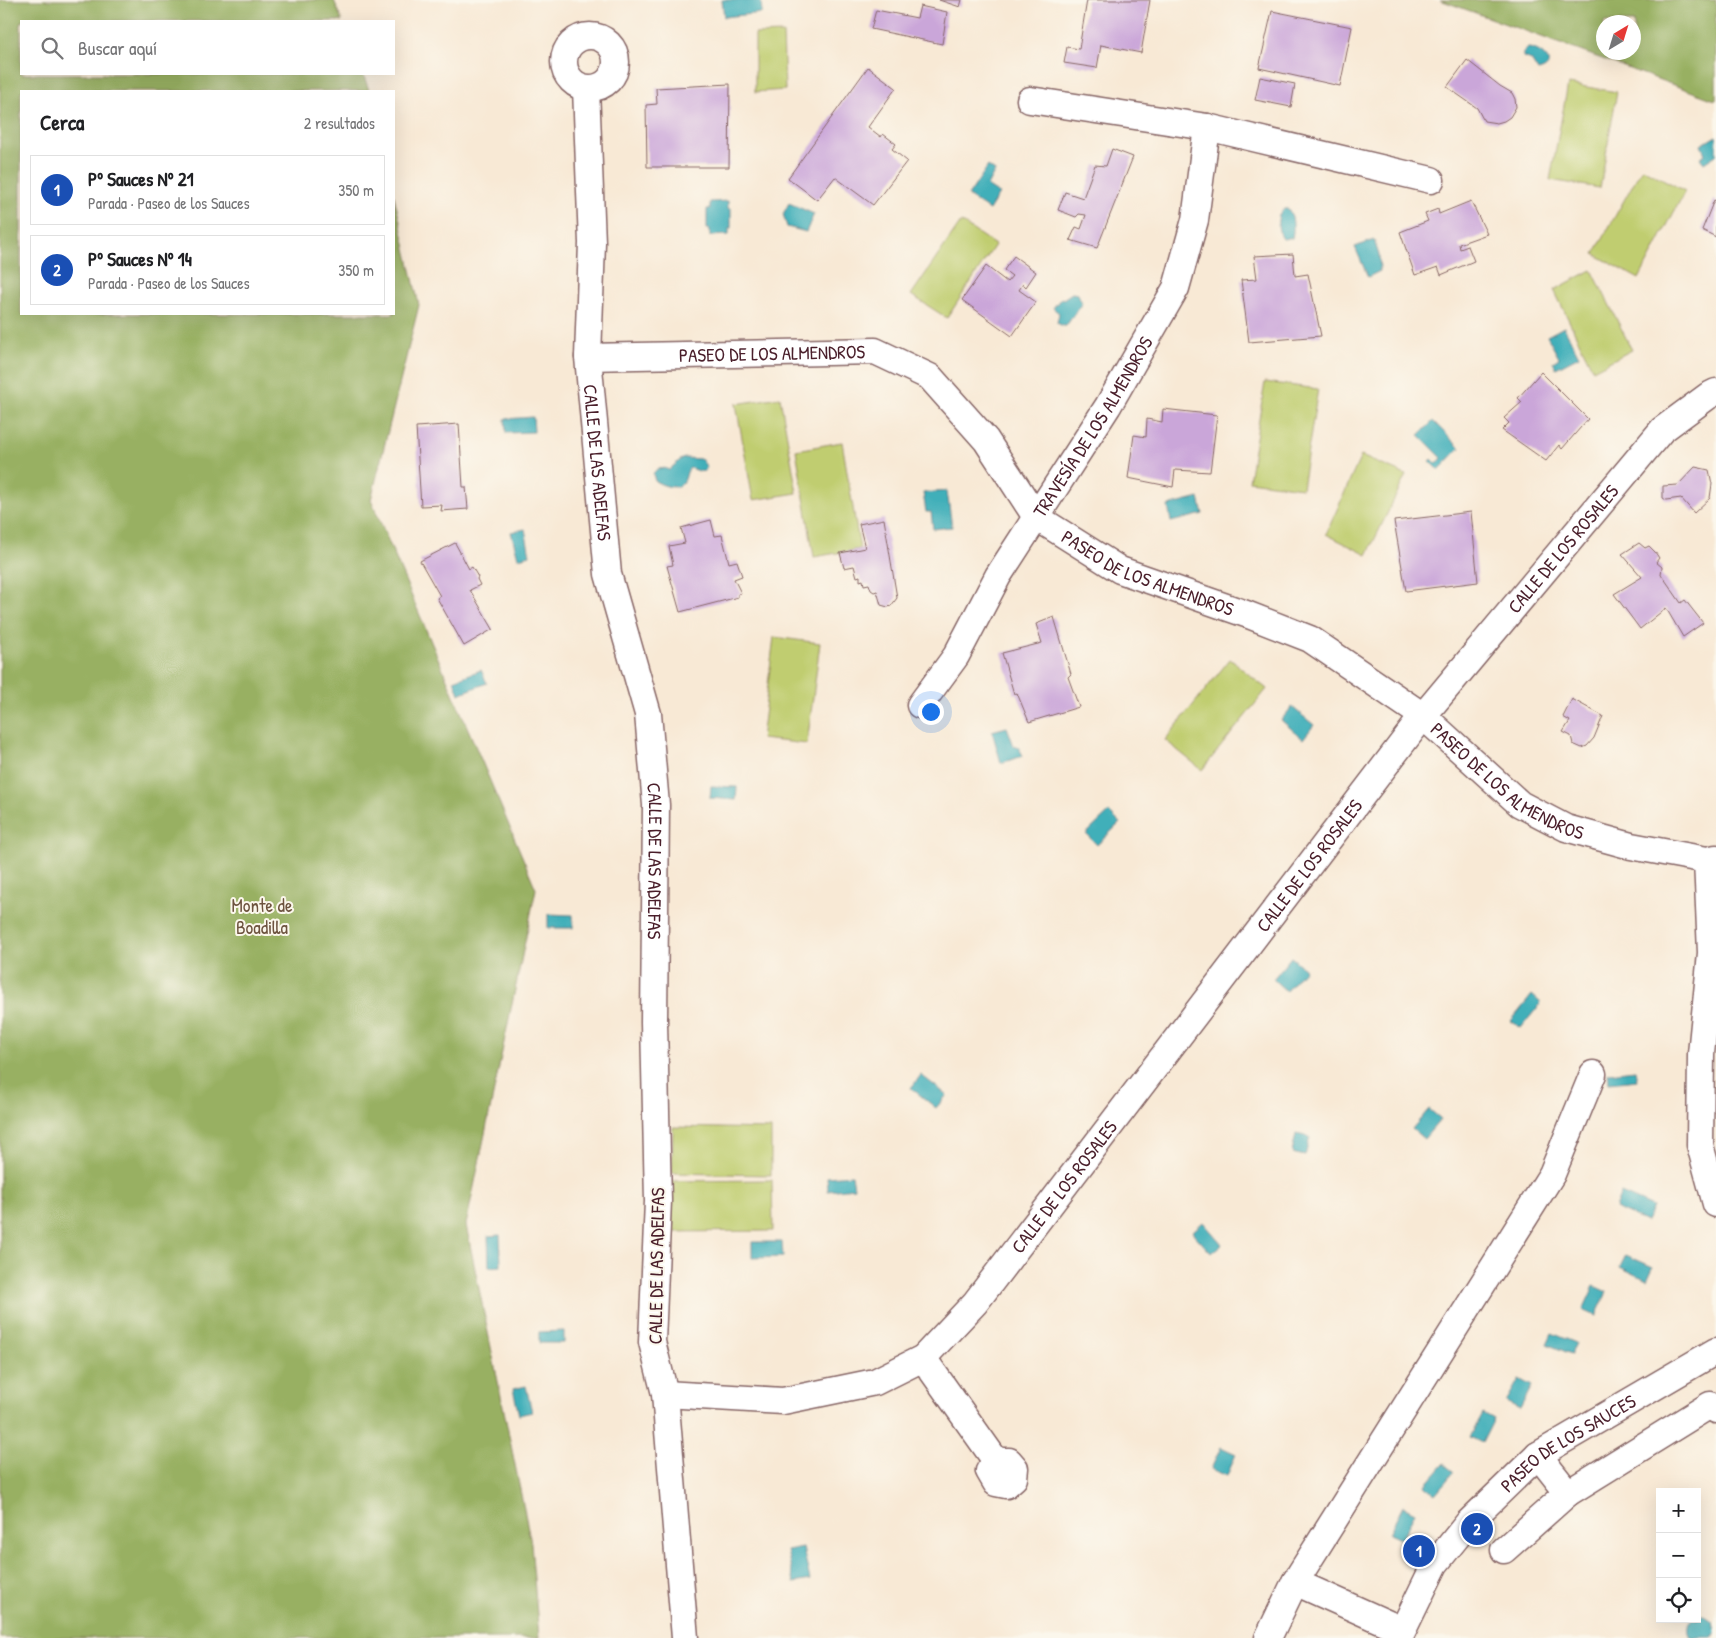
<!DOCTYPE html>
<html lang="es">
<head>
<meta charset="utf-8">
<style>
  :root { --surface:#fff; --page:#f2f2f2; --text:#202124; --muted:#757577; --line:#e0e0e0; --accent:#c8321e }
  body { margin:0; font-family:"Patrick Hand",sans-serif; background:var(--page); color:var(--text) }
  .controls { position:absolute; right:15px; bottom:15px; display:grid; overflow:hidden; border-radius:0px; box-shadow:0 5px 20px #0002 }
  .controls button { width:45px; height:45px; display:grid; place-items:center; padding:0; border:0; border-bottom:1px solid var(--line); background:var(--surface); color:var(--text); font:25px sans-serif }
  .compass { position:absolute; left:1596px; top:15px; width:45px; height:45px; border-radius:50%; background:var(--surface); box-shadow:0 5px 20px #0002; rotate:38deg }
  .you { position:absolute; left:930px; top:711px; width:18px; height:18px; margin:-12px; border:4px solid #fff; border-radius:50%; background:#1a73e8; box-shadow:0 0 0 8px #1a73e833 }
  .badge { display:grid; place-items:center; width:32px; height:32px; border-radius:50%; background:var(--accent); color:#fff; font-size:16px; font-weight:700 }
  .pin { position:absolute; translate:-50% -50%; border:2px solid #fff; box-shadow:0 1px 5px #0006 }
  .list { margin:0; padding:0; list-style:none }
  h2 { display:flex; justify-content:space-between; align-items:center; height:65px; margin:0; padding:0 20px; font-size:21px }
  h2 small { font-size:16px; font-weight:400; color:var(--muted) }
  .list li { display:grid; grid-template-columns:32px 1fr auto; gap:15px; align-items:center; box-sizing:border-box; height:70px; margin:0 10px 10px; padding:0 10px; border:1px solid var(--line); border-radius:0px }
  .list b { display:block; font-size:19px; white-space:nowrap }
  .list p { margin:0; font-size:16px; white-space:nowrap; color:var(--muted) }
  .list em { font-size:16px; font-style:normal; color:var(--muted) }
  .icon { flex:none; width:28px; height:28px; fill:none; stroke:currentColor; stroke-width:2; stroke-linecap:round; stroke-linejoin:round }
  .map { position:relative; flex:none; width:1716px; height:1638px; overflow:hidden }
  .search { position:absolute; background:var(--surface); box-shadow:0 5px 20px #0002; left:20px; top:20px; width:375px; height:55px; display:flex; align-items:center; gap:12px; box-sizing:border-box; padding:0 18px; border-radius:0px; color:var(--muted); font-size:19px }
  .panel { position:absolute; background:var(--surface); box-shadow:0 5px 20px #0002; left:20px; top:90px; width:375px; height:225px; border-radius:0px }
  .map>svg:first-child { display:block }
  .green { fill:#c0cd6f; stroke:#85764d }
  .forest { fill:#98b062; stroke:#716846; fill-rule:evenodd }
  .water { fill:#3fafb9; stroke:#446772 }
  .building { fill:#caa6d9 }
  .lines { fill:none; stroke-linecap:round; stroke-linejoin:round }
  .minor-casing { stroke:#876666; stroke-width:29 }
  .minor { stroke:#fff; stroke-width:26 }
  .labels { text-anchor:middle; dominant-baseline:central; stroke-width:4; stroke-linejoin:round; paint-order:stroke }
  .street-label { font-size:19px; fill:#4a1f2b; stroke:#fbf7ec }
  .park-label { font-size:19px; fill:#6d533f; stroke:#fbf7ec }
</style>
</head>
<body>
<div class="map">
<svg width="1716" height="1638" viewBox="0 0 1716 1638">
  <rect width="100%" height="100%" fill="#fbf7ec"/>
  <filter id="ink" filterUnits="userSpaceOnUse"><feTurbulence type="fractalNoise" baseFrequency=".02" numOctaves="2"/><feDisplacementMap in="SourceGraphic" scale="10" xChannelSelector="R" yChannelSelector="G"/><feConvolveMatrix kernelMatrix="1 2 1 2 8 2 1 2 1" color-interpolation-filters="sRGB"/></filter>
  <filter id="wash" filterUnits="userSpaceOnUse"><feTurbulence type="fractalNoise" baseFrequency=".0096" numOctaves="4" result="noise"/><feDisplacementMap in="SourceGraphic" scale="20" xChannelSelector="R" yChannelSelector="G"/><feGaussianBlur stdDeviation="1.12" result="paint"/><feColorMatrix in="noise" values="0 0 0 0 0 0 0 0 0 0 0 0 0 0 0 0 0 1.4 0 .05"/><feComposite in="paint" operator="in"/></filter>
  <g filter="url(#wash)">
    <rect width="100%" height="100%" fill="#f8e9d5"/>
    <g class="green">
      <polygon points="783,33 785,90 755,92 755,34"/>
      <polygon points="1568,84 1617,92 1600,188 1550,180"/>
      <polygon points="1642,168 1685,191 1639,279 1594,254"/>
      <polygon points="961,222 995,245 947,318 911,295"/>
      <polygon points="1592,270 1632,350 1593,370 1554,290"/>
      <polygon points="1265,382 1318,389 1302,488 1249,481"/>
      <polygon points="780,397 797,493 753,500 736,404"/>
      <polygon points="842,442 860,549 814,557 796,450"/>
      <polygon points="1361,456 1406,475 1367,555 1326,534"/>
      <polygon points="774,637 820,643 807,744 761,739"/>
      <polygon points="1230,659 1267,689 1202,770 1165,740"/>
      <polygon points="673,1127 771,1129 771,1175 672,1173"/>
      <polygon points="772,1180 773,1231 672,1232 671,1181"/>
    </g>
    <g class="forest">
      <polygon points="0,0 334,0 342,21 21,21 21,74 363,74 369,90 369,91 21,91 21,314 394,314 394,196 419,305 371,500 536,889 466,1225 531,1543 539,1638 0,1638"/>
      <path d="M1440,0H1716V100L1712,99ZM1634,22V52H1604V22Z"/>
    </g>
    <g class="water">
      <polygon points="722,0 761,0 762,13 724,17"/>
      <path d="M1528,48C1542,49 1560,66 1538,71L1531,60L1523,57V52Z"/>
      <polygon points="1716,136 1716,155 1704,163 1700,158 1705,154 1701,145"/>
      <polygon points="988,166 995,171 987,186 999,194 989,210 968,196"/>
      <polygon points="728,201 728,209 731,209 731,228 729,228 729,235 710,236 710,229 707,229 707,209 710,209 710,202"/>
      <polygon points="789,203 814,214 806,232 787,227 783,214"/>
      <path d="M1284,209H1288C1294,216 1294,230 1292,238L1283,239C1277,231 1275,215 1284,209Z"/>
      <polygon points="1374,240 1379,255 1380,271 1368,277 1355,247"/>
      <polygon points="1072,293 1078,294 1082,303 1066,326 1063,326 1057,323 1059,313 1053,308 1061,298 1063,299"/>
      <polygon points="1564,327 1579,356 1556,368 1553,362 1559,358 1547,336"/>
      <polygon points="533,417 534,432 506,433 505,419"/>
      <polygon points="1433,421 1460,448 1439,470 1430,461 1432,459 1437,464 1442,458 1419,435"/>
      <path d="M685,458L701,459L707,467C703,476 697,469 690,468C686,472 687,474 685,479C681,492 663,486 655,481L653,474C657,467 662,467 669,470L680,460Z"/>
      <polygon points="947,491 952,527 933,529 931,512 926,512 923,493"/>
      <polygon points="1199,498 1203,514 1171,522 1168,506"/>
      <polygon points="525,529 530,555 518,558 511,532"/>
      <polygon points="481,670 487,683 459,694 454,680"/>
      <polygon points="1292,707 1314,725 1303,739 1281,720"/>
      <polygon points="1007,727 1014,746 1019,748 1023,756 1001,763 992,731"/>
      <polygon points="711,786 737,787 736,800 710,798"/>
      <polygon points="1109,812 1120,823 1097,845 1086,834"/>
      <polygon points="548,914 573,915 573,928 548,928"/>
      <polygon points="1291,957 1305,969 1286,991 1273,979"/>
      <polygon points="1532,995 1541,1003 1521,1028 1511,1021"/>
      <polygon points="1635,1070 1637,1080 1609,1083 1608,1073"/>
      <polygon points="921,1075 947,1095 936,1108 911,1088"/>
      <polygon points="1429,1109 1441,1119 1424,1139 1412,1129"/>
      <polygon points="1296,1134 1310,1137 1305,1156 1292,1153"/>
      <polygon points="852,1175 854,1188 828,1191 827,1177"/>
      <polygon points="1621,1193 1653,1207 1646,1222 1615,1208"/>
      <polygon points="1203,1222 1222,1244 1211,1253 1192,1232"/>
      <polygon points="500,1235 501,1266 489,1267 488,1236"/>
      <polygon points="752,1242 782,1242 783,1257 752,1258"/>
      <polygon points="1626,1255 1653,1267 1647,1280 1620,1267"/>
      <polygon points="1594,1286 1607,1292 1596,1316 1583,1310"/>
      <polygon points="564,1331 564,1343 539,1343 539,1332"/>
      <polygon points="1552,1333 1576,1343 1571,1354 1547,1344"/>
      <polygon points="1519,1379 1532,1386 1520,1409 1506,1402"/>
      <polygon points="526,1386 532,1412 519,1415 513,1389"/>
      <polygon points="1483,1413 1494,1419 1482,1443 1470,1437"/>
      <polygon points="1221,1447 1236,1454 1227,1476 1211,1469"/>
      <polygon points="1444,1464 1454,1472 1435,1494 1425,1486"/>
      <polygon points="1403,1506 1415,1512 1402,1539 1389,1533"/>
      <polygon points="803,1548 810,1580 794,1583 787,1551"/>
      <path d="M1699,1615H1705L1714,1621L1716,1632L1712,1638H1692C1687,1633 1688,1625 1692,1619H1697Z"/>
    </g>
    <g id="blocks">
      <g class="building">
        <polygon points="939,0 962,0 960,7"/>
        <polygon points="1087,0 1150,0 1141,53 1101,45 1097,68 1064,63 1067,47 1079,49"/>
        <polygon points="920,6 947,12 942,44 871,29 876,10 917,18"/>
        <polygon points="1272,11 1352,27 1340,86 1259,68"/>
        <polygon points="1467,60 1500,86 1512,93 1515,99 1516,107 1510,117 1504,121 1497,123 1484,121 1477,108 1447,87"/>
        <polygon points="868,67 896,88 868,127 881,137 883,134 896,144 892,149 907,161 873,205 835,177 817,200 788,178"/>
        <polygon points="1260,77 1295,84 1291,107 1255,100"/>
        <polygon points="730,84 729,167 647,167 646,105 657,104 656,88"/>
        <polygon points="1112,149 1133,157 1097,248 1070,240 1076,227 1081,229 1086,215 1079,214 1076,217 1058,210 1065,192 1083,198 1095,165 1106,166"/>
        <polygon points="1714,200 1716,201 1716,237 1702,230"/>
        <polygon points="1471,201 1487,234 1459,244 1460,249 1468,246 1474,261 1441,275 1438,267 1415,275 1400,232 1428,221 1425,214 1438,209 1439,214"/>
        <polygon points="1293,254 1295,276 1308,274 1321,336 1249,342 1241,280 1257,279 1254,256"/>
        <polygon points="1014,256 1036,272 1026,287 1023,284 1019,290 1036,302 1012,336 962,300 986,266 1007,282 1012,276 1004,270"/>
        <polygon points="1541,372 1588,419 1562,449 1559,445 1546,461 1502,430 1509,423 1504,418 1522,402 1518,398"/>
        <polygon points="1163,409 1217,415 1210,472 1175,470 1173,487 1128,478 1134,435 1146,437 1147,419 1162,422"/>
        <polygon points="459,424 463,487 466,487 468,509 441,511 442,505 421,506 416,427"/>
        <polygon points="1695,467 1709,470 1712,484 1710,498 1694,513 1681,498 1666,500 1663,498 1663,486 1678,485"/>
        <polygon points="1471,512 1478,582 1406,591 1394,521"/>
        <polygon points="884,519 897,598 891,606 888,607 881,605 877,591 874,592 871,590 869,584 864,585 863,580 860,581 860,576 857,577 854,566 844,568 840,553 865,548 859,524"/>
        <polygon points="711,520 715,536 722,535 729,563 737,561 742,576 734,579 741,593 738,594 738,597 680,612 667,566 673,565 669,546 685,543 681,528"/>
        <polygon points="455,543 469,569 472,567 478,577 477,579 480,585 470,590 493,629 464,646 437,598 440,596 420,561"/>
        <polygon points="1639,543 1645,548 1649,546 1655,552 1659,558 1656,562 1662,567 1661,574 1681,603 1685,600 1703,623 1683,637 1666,608 1640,629 1614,594 1642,577 1622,554"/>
        <polygon points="1054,617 1071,674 1068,677 1079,707 1029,722 1017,693 1014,694 1002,653 1042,643 1036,624"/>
        <polygon points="1572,699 1603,716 1594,738 1587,746 1582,748 1573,744 1571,736 1563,732 1570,721 1563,717"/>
      </g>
    </g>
  </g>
  <g filter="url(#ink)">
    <use href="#blocks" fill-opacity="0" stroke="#876666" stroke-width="1"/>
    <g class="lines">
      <defs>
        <g id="minor">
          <circle cx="590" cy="62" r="26"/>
          <path id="s1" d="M586,88L592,243L588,357L608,574L648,714L656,805L654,1022L658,1201L652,1342L665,1394L685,1638"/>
          <polyline points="1030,100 1207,127 1431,180"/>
          <path id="s2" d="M588,357L875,351L930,377L986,440L1036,517L1120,570L1246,614L1310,639L1423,716L1520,804L1566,828L1631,846L1707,860L1716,858"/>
          <path id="s3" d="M920,705L956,656L998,576L1108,406L1176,288L1195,220L1207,127"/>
          <polyline points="1707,860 1711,953 1701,1054 1700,1145 1716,1204"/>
          <polyline points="923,1358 996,1461"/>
          <path id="s4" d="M665,1394L783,1401L875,1382L923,1358L975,1303L1423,716L1662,430L1708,396L1716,392"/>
          <polyline points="1538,1455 1568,1493"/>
          <polygon points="996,1461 1009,1461 1015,1468 1014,1478 1006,1485 996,1483 989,1471"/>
          <polyline points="1504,1550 1568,1493 1710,1405 1716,1410"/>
          <polyline points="1295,1582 1402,1630"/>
          <polyline points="1268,1638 1295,1582 1552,1174 1593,1074"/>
          <path id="s5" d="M1399,1638L1435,1564L1468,1523L1538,1455L1716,1351"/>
        </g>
      </defs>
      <use href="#minor" class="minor-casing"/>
      <use href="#minor" class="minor"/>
    </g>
  </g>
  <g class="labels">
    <g class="street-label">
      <text stroke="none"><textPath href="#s2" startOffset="184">PASEO DE LOS ALMENDROS</textPath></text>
      <text stroke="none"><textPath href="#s3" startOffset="328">TRAVESÍA DE LOS ALMENDROS</textPath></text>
      <text stroke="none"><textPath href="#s1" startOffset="375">CALLE DE LAS ADELFAS</textPath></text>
      <text stroke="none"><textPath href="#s4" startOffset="1298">CALLE DE LOS ROSALES</textPath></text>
      <text stroke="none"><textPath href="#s2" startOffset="650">PASEO DE LOS ALMENDROS</textPath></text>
      <text stroke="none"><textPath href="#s2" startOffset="1070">PASEO DE LOS ALMENDROS</textPath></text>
      <text stroke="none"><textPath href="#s1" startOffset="780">CALLE DE LAS ADELFAS</textPath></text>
      <text stroke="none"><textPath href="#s4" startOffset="892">CALLE DE LOS ROSALES</textPath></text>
      <text stroke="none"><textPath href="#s4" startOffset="488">CALLE DE LOS ROSALES</textPath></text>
      <text transform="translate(656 1266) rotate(-89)">CALLE DE LAS ADELFAS</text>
      <text stroke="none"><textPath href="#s5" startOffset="264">PASEO DE LOS SAUCES</textPath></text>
    </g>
    <g class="park-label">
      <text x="262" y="905">Monte de<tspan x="262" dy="22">Boadilla</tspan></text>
    </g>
  </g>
</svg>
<div class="controls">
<button>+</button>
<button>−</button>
<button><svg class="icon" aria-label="locate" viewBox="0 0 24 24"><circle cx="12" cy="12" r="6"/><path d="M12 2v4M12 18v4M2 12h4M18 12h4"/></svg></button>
</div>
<svg class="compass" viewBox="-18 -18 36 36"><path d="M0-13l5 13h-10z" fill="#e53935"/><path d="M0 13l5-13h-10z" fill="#757577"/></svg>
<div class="you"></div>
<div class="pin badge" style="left:1419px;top:1551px;background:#1a4fb4">1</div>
<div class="pin badge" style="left:1477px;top:1529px;background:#1a4fb4">2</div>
<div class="search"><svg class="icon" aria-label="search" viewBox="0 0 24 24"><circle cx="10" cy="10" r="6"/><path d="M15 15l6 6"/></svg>Buscar aquí</div>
<section class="panel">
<h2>Cerca<small>2 resultados</small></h2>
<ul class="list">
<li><span class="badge" style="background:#1a4fb4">1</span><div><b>Pº Sauces Nº 21</b><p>Parada · Paseo de los Sauces</p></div><em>350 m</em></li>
<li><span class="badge" style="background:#1a4fb4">2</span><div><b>Pº Sauces Nº 14</b><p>Parada · Paseo de los Sauces</p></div><em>350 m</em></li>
</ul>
</section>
</div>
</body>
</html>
